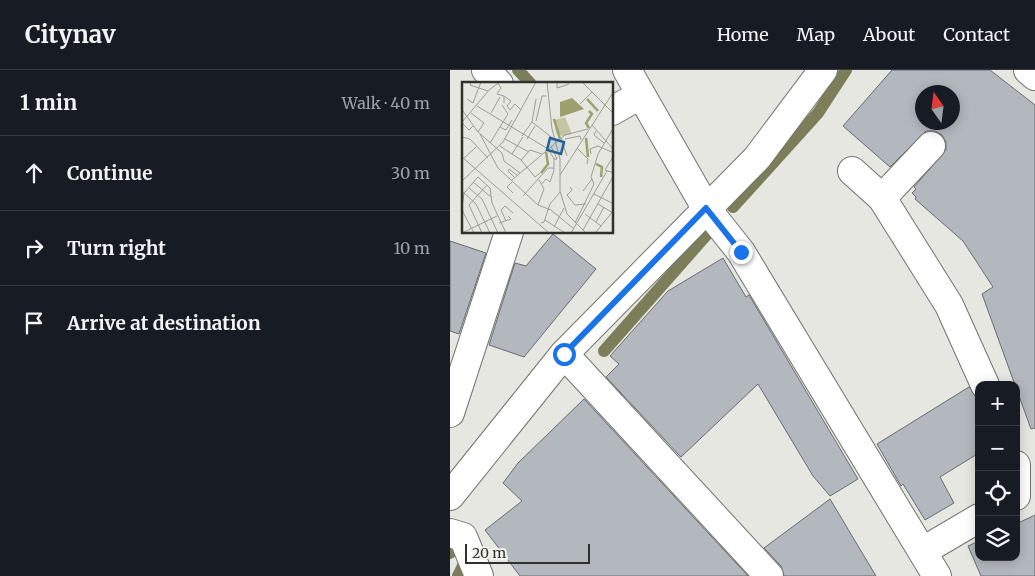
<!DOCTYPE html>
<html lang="en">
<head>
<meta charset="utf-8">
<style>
  :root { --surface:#171b24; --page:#242831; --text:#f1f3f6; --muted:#9ea1a6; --line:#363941 }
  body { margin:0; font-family:Merriweather,serif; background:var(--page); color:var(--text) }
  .controls { position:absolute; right:15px; bottom:15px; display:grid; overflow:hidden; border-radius:10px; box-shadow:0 2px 12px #0003 }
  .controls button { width:45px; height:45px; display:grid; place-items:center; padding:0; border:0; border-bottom:1px solid var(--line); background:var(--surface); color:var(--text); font:25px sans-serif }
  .compass { position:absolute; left:465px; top:15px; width:45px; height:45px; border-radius:50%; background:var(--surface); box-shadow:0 2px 12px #0003; rotate:346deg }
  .scale { position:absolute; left:15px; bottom:12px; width:125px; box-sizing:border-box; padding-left:5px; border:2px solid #30302d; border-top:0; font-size:14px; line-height:18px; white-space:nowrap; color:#30302d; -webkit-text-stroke:4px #f3f4ed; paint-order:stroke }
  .stop { position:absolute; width:15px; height:15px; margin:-11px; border:4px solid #1a73e8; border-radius:50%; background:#fff }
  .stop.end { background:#1a73e8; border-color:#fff; box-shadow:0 1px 5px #0008 }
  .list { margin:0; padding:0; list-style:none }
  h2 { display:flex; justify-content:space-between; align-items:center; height:65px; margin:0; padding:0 20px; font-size:21px }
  h2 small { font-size:16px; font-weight:400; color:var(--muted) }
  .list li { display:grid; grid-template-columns:32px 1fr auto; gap:15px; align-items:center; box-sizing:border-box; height:75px; padding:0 20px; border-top:1px solid var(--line) }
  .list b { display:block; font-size:19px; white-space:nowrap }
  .list em { font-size:16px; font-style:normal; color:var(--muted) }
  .icon { flex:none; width:28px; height:28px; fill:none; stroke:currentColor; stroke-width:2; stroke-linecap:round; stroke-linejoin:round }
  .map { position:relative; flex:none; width:585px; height:506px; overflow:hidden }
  header { display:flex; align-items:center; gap:30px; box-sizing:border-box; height:70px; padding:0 25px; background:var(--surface); border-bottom:1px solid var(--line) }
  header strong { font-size:24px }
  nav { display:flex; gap:28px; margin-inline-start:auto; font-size:18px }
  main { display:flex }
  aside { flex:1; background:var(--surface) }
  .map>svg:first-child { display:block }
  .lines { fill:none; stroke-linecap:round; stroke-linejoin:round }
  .stream { stroke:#7c7e5a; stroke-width:12 }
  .building { fill:#b3b8be; stroke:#696d72; fill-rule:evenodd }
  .minor-casing { stroke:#73746d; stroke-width:30 }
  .minor { stroke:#fff; stroke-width:28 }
  .route { stroke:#1a73e8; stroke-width:6 }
  .inset-river { fill:none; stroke:#9ca06d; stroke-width:2.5 }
  .inset-road { fill:none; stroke:#9d9e98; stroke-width:1 }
  .view { fill:#236097; fill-opacity:0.15; stroke:#236097; stroke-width:2.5 }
  .inset-edge { fill:none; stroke:#30302d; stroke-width:2.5 }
</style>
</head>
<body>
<header>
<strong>Citynav</strong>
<nav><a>Home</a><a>Map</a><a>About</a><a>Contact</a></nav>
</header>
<main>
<aside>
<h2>1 min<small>Walk · 40 m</small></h2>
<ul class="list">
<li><svg class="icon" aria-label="ahead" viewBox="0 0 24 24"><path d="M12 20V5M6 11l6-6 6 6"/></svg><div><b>Continue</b></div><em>30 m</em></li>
<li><svg class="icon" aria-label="right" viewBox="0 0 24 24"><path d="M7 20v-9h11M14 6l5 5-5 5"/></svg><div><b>Turn right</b></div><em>10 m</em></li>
<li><svg class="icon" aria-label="arrive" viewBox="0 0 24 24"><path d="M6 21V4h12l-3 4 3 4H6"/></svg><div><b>Arrive at destination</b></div></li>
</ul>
</aside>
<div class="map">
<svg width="585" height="506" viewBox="0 0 585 506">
  <rect width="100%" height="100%" fill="#e6e7e0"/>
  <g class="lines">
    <g class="stream">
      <polyline points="68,0 81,14"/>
      <polyline points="283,137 368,43 396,0"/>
      <polyline points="154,281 259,162"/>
      <polyline points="0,483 4,476"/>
      <polyline points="8,506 14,494"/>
    </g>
  </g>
  <g class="building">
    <path d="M442,0H540L585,35V358L581,359L532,224L543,217L513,171L465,129L466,127L462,123L466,119L464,117L496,80V72L492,65L485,61H476L440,97L393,56ZM472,22H502V52H472Z"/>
    <polygon points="103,164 146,199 74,287 39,275 65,193 76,196"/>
    <polygon points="0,171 36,183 9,264 0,261"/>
    <polygon points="273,188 296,227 299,225 408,409 380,426 363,406 308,314 231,387 156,307 169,294 160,286 218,221"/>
    <polygon points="519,317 529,329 529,383 490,407 504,433 475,450 453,414 451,416 427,374"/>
    <polygon points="134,329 298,506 70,506 35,460 72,431 53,413 68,393"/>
    <polygon points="380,429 426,506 334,506 331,496 314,478"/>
    <polygon points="585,445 585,506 531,506 518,476 529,471 529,487 566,487 566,454"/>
  </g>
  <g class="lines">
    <defs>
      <g id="minor">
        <polyline points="36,0 49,14"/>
        <polyline points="177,0 256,138 291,182 487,506"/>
        <polyline points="578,0 585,6"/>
        <polyline points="162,41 190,25"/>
        <polyline points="402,101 432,128 499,235 535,315"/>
        <polyline points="432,128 481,76"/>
        <polyline points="114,284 319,506"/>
        <polyline points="0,343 59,162"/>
        <polyline points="566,395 566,426"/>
        <polyline points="0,426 114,284 307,88 373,0"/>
        <polyline points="0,463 13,467 29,506"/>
        <polyline points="473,481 529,448"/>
      </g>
    </defs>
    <use href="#minor" class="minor-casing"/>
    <use href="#minor" class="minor"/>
  </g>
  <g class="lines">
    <polyline class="route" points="114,284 256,138 291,182"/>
  </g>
  <g transform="translate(12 12)">
    <rect width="151" height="151" fill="#e6e7e0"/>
    <path d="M103,35L110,52L100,54L94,51L93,38Z" fill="#c3c6a2"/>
    <path d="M110,16L122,27L98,35V20Z" fill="#9ca06d"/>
    <path class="inset-river" d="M125,17L136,29M127,29L130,32L124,41L127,46M92,37L98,57M124,56L126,75M134,82L140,85L139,95M79,91L86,82L84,70"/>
    <path class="inset-road" d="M9,0L8,3L26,9M85,0L90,47L98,77V109L105,132L124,151M95,0V6L107,2M120,0L152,32M36,1L39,6L35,12L42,14M5,17L11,21L19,0M42,21V14L49,19L45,24L48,28L53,22L59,28M118,22L130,10M40,23L46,32L41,40M15,24L86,67L92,77M1,29L16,50M9,31L22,41L16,50L40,71L42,79L58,91M29,31L38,15M74,39L80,14H84M0,40L28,7L38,0M70,40L74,17M0,41L7,48L11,44M130,43L152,68M38,45L44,48L50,38M134,49L132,53L142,61M18,52L36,86L76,123L89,128L112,147M60,54L70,40L93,58M0,55L8,57L26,76M99,56L105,74M43,57L67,70M65,57L73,44M103,57L118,54L119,58M28,61L41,40M38,64L59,78L73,95L78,91M115,66L126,77L125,82M50,72L61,55M129,72L128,67L136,64L152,71M152,73L143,88L152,91M0,75L87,151M2,76L14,65M59,78L68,68L80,72M98,93L152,9M52,95L46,89L47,87L55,93M50,98L103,53L126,47M0,99L41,60L74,0M11,100L29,115M79,103L84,97L88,100L92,88V77H95L89,64M108,105L110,108L105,113L113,123L124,122M7,106L20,117L36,151M0,109L14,122L28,151M121,109L130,97M51,111L45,105L51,99M132,112L152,122M61,114L86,86H92M136,122L151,131M76,123L82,107L77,98M0,125L2,111L16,95L28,106L30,121L44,151M0,128L12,151M123,132L139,144M83,138L103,151M44,139L39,128L43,124L51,131M134,140L142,125M37,141L49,137L46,134M79,141L82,140L88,122L98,110M113,141L132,102L129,95L136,72L152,45M92,145L102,126M121,148L152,93M134,150L152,128M0,151L35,134M20,151L7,123L25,103M109,151L145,89"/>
    <path class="view" d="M88,56L102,60L99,72L85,68Z"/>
    <rect width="151" height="151" class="inset-edge"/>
  </g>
</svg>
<div class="controls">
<button>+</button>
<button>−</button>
<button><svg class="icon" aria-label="locate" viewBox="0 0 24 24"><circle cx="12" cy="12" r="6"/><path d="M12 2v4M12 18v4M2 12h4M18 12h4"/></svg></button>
<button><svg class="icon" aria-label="layers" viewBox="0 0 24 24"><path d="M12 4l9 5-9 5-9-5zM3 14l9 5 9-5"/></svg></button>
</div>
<svg class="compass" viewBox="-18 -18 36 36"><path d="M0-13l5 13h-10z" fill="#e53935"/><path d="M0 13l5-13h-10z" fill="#9ea1a6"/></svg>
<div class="scale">20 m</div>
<div class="stop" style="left:114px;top:284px"></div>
<div class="stop end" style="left:291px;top:182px"></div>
</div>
</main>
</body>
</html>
